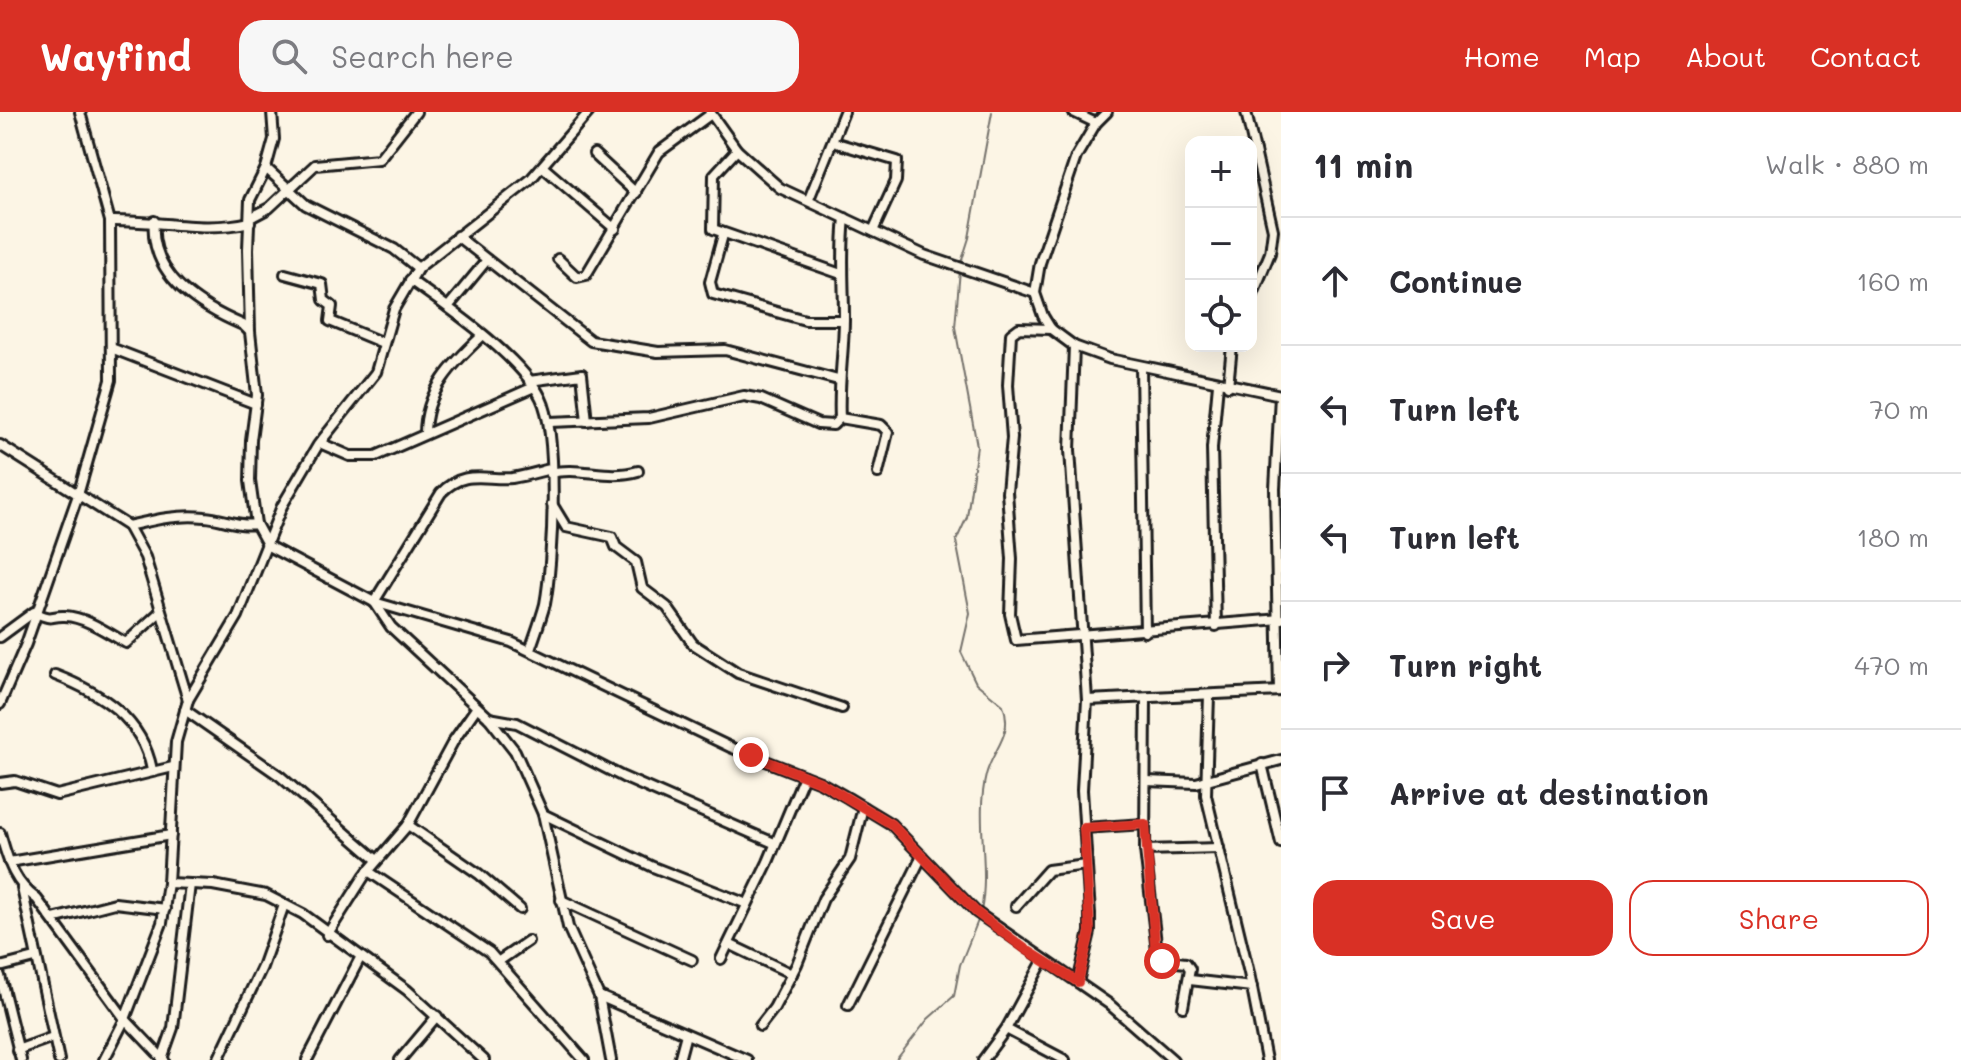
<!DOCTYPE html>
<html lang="en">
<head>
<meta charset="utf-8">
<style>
  :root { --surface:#fff; --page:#f7f7f7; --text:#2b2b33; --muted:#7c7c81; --line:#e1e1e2; --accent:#d93025 }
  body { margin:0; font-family:Mali,sans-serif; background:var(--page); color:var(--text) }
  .controls { position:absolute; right:24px; top:24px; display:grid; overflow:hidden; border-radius:16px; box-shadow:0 8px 32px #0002 }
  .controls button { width:72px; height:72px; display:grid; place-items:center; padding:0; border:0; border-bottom:2px solid var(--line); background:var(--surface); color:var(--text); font:40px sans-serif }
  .stop { position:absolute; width:24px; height:24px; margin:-18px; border:6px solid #d93025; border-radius:50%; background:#fff }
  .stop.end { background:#d93025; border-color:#fff; box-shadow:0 2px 8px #0008 }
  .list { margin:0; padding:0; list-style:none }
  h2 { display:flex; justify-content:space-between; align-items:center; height:104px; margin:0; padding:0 32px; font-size:34px }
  h2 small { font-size:26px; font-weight:400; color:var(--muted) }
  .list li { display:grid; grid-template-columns:52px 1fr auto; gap:24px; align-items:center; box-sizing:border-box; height:128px; padding:0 32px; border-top:2px solid var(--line) }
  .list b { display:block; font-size:30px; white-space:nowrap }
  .list em { font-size:26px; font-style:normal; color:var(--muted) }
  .actions { display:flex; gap:16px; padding:24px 32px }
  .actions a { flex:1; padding:18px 0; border:2px solid var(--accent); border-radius:24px; text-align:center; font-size:28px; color:var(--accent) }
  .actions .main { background:var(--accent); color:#fff }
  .icon { flex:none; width:44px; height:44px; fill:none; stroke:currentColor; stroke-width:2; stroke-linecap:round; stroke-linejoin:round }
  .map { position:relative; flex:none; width:1281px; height:948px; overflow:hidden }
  header { display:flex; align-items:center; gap:48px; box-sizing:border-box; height:112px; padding:0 40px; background:var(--accent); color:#fff }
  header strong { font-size:38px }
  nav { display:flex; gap:44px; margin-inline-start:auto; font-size:28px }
  .search { width:560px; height:72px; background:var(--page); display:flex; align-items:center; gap:20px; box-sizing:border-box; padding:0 28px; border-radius:24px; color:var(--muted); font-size:30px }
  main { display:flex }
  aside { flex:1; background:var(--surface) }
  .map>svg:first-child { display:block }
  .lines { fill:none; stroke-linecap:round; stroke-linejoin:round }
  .stream { stroke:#75726c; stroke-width:2 }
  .minor-casing { stroke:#1c1c1c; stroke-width:14 }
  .minor { stroke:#fcf5e5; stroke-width:8 }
  .route { stroke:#d93025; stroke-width:10 }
</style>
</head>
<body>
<header>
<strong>Wayfind</strong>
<div class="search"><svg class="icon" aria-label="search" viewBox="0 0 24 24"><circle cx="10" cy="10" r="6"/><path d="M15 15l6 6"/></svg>Search here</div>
<nav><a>Home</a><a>Map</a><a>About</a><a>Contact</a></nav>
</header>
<main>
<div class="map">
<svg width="1281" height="948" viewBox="0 0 1281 948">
  <rect width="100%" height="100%" fill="#fcf5e5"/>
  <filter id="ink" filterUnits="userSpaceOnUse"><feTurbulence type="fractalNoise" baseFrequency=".0125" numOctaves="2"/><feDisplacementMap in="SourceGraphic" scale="16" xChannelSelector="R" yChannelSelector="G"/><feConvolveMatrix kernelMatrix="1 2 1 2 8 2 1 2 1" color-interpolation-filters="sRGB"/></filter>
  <g filter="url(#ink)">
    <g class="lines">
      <g class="stream">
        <polyline points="961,151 969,126 992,0"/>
        <path d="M960,158L955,215L977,334L967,405L956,429L970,501L961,540L976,571L1003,593C1014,623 993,636 986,663C975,708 990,754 981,799"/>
        <polyline points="896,948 928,907 954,884 960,853 979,806"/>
      </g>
      <defs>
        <g id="minor">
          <polyline points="272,0 274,27 266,56 250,88 248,137 250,220 257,283 251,328 250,369 256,412 268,434 374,490 511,530 730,635 820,670 848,686 891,712 976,800 1109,892 1173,948"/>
          <polyline points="710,0 737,38 780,76 924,143 1035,181"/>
          <polyline points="1073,0 1096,11"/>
          <polyline points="1107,0 1096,11 1076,45 1040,151 1035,181 1043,204 1051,217 1074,234 1110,247 1281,283"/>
          <polyline points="1246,0 1273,118 1270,141 1251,187"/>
          <polyline points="833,30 897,49 896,69 873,119"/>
          <polyline points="737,38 714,63 713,117 841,162"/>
          <polyline points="594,42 636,81"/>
          <polyline points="543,55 615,117"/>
          <polyline points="266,56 306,93 394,137 418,156"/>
          <polyline points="809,87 844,0"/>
          <polyline points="250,106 269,96 315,53 379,47 416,0"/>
          <path d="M110,109C158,108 203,121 250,110"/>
          <path d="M154,109C149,163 198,194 243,213L250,220"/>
          <polyline points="723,123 710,170 713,182 805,208 844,208"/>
          <polyline points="457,124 591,229 658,240 725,238 838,268"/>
          <polyline points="558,147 577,165 586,163 659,40 711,2"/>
          <polyline points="285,162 322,172 324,188 332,194 330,209 383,231"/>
          <path d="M410,168C448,195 521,245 541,286C559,322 553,450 545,492C541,507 535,523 530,538"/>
          <polyline points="448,195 487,148"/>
          <polyline points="1051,217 1019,216 1011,222 1008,273 1012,326 1007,380 1012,447 1010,502 1016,528 1281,507"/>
          <polyline points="1074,234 1070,338 1087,588 1082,678 1090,802 1090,820 1078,870"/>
          <polyline points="111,236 256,292"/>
          <polyline points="1141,254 1145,520"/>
          <polyline points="529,269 582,262 587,309"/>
          <polyline points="1228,274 1232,234"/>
          <path d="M840,306C838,272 844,240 844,206C844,172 841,140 845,106"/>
          <polyline points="840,306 881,313 888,320 878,361"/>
          <polyline points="550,310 649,306 744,284 761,287 818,312 833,313 840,306"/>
          <path d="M425,322C425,279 453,251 482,224"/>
          <polyline points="320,331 350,344 376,344 534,275"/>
          <polyline points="0,333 128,414 145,445 188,588"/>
          <path d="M550,361C580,354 607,368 638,359"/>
          <polyline points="552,392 566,415 612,425 616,435 636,450 642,476 667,495 693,532 738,561 842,596"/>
          <path d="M128,414C154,408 178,402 205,405C223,406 238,415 256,412"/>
          <path d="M374,490L441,381C464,357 484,368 512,366C525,364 538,360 550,357"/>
          <polyline points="375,491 391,515 489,606 515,639 543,702 568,815 599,884 611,948"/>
          <polyline points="1216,514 1212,336 1218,272"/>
          <path d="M0,525L34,500C55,510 49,503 65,504C86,505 108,521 126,531L160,500"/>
          <path d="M55,563C101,581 142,606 152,658"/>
          <polyline points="1279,579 1275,377 1280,283"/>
          <polyline points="1209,583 1206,683 1249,861 1266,948"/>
          <polyline points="1146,586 1145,738 1158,848 1186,851 1190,857 1183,895"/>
          <polyline points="1087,588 1281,579"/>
          <polyline points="0,592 26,532 78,383 111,268 110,109 80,0"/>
          <polyline points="185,598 280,664 377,748"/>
          <polyline points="489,606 517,611 623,665 774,731"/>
          <polyline points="1262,652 1281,731"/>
          <polyline points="1146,669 1196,671 1281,648"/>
          <polyline points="0,671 15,669 57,683 173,655"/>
          <polyline points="543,702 653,755 747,792"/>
          <polyline points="408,713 479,762 520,797"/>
          <polyline points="1084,716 1145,712"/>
          <path d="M0,721C8,748 13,770 37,787L125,907L164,948"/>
          <polyline points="1145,738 1219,736"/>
          <polyline points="9,750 171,723"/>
          <polyline points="368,759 489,840 584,948"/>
          <polyline points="168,771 213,773 266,783 303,802 407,878 484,948"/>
          <polyline points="22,776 59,948"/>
          <polyline points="561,788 692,848"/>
          <polyline points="1016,794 1048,758 1086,753"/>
          <polyline points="53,807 115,791 165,797"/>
          <polyline points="327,823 365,763 408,713 454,628 477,595"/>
          <polyline points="729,832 792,862"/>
          <polyline points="721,847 768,750 804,664"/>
          <polyline points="499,849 528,829"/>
          <polyline points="0,855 35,846"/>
          <polyline points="0,864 21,948"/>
          <polyline points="1190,868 1252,875"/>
          <polyline points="599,884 747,948"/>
          <polyline points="848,893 922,744"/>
          <polyline points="760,914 774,896 797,852 823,787 850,747 863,695"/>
          <polyline points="1006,917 1065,948"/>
          <polyline points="17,938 53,925"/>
          <polyline points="162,947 173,916 190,772"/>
          <polyline points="104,948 125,907 162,811 168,771 176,630 188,588 238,504 282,394 318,333 376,260 394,197 418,156 530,68 589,0"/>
          <polyline points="218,948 262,855 284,793"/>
          <polyline points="307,948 360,846"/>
          <polyline points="400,948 437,904"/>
          <polyline points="679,948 686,922"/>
          <polyline points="983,948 1006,917 1043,849"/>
        </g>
      </defs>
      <use href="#minor" class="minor-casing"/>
      <use href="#minor" class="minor"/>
    </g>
  </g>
  <g class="lines" filter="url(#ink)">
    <polyline class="route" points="751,643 820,670 891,712 976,800 1025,837 1078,870 1090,820 1084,716 1145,712 1156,844 1162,849"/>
  </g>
</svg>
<div class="controls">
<button>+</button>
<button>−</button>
<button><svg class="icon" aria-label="locate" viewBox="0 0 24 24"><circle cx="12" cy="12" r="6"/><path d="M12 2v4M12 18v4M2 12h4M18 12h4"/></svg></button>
</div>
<div class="stop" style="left:1162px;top:849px"></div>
<div class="stop end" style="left:751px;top:643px"></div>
</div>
<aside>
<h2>11 min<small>Walk · 880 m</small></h2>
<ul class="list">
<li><svg class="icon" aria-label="ahead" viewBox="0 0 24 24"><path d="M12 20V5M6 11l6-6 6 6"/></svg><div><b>Continue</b></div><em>160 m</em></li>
<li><svg class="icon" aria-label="left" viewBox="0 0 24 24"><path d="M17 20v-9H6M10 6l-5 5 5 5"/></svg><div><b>Turn left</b></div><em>70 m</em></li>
<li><svg class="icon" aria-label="left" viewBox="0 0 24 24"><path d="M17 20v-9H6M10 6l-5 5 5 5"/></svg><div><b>Turn left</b></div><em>180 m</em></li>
<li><svg class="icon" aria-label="right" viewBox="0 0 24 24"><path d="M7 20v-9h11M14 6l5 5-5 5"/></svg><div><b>Turn right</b></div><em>470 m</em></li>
<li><svg class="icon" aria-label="arrive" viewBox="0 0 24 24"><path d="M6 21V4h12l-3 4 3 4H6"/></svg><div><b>Arrive at destination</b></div></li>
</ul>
<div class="actions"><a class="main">Save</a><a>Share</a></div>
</aside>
</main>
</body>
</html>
